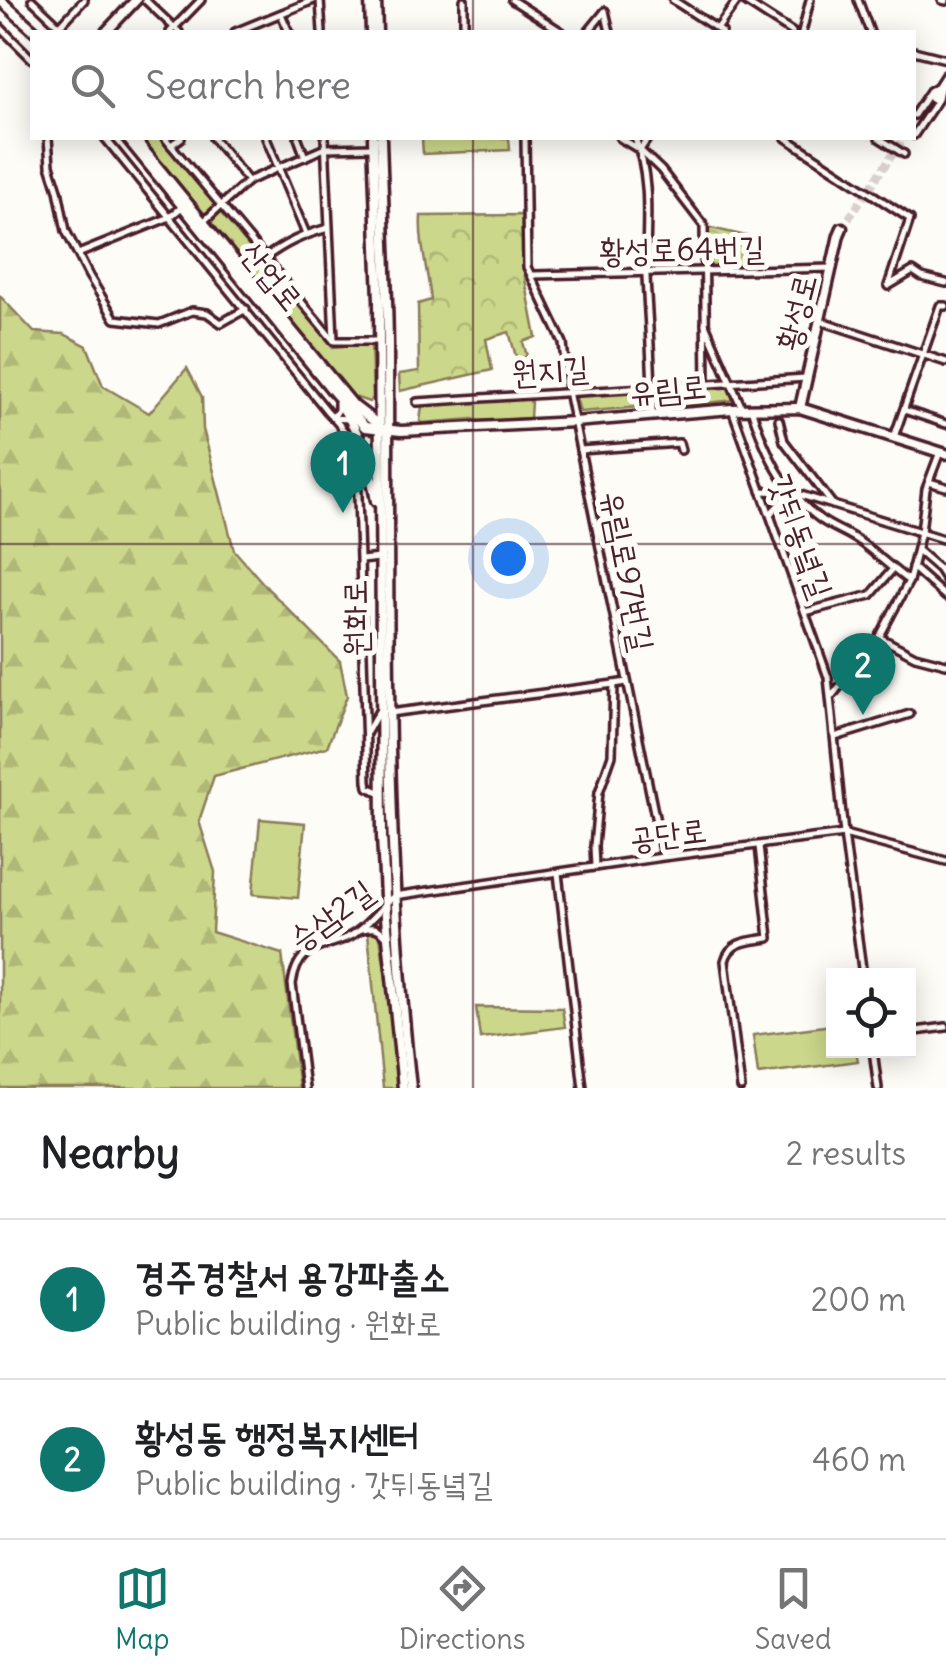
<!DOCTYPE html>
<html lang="en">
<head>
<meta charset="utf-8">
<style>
  :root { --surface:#fff; --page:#f6f6f6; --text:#202124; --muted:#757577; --line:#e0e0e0; --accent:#0f766e }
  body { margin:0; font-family:Delius,"Poor Story",sans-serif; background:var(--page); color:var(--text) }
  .controls { position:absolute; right:30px; bottom:30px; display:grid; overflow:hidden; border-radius:0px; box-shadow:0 5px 25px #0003 }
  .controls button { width:90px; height:90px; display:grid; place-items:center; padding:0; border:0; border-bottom:2px solid var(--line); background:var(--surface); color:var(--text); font:50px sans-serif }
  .you { position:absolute; left:508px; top:558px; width:35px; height:35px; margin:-25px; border:8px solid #fff; border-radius:50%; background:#1a73e8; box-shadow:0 0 0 15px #1a73e833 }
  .badge { display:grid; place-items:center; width:65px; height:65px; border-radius:50%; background:var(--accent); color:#fff; font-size:32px; font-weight:700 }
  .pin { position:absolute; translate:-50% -82px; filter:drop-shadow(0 2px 5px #0008) }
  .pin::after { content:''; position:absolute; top:52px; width:35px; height:30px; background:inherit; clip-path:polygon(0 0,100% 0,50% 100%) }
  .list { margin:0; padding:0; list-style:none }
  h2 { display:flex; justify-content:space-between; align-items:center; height:130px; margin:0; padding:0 40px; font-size:42px }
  h2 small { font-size:32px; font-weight:400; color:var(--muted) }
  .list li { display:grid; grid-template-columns:65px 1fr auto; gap:30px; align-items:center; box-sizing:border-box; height:160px; padding:0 40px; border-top:2px solid var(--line) }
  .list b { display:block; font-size:38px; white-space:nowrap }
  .list p { margin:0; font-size:32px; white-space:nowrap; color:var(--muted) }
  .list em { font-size:32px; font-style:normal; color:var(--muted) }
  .icon { flex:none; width:55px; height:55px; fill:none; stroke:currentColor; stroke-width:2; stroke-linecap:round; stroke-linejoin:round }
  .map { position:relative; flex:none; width:946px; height:1088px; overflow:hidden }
  .search { position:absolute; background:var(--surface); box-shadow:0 5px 25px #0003; left:30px; right:30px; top:30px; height:110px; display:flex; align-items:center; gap:25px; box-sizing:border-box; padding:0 35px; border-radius:0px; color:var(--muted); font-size:38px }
  .sheet { height:450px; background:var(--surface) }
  nav { display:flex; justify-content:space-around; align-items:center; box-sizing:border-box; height:140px; border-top:2px solid var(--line); background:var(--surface); font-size:28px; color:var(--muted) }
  nav a { display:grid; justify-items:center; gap:5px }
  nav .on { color:var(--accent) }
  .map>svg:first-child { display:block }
  .green { fill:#cbd78a; stroke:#8a7b5a; stroke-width:2.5 }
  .forest { fill:url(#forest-firs); stroke:#8a7b5a; stroke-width:2.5 }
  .park { fill:url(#park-crowns); stroke:#8a7b5a; stroke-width:2.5 }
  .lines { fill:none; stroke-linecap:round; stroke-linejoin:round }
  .secondary-tunnel { stroke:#d9d0ce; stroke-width:8; stroke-dasharray:8 4; stroke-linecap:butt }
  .street-casing { stroke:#4a1f2b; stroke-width:12 }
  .secondary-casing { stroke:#4a1f2b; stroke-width:15 }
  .street { stroke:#fdfcf7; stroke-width:5 }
  .secondary { stroke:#fdfcf7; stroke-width:8 }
  .grid { fill:none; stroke:#4a1f2b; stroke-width:2.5; stroke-opacity:0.55 }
  .labels { text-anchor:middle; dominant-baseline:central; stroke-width:10; stroke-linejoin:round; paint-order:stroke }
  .street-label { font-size:32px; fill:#4a1f2b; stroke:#fdfcf7 }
</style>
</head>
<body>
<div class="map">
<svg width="946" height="1088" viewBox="0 0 946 1088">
  <defs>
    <pattern id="forest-firs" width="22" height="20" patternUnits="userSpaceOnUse" patternTransform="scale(2.5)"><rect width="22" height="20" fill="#cbd78a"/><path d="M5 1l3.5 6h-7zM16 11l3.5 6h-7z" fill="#b0b877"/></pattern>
    <pattern id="park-crowns" width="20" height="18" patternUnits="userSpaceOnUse" patternTransform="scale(2.5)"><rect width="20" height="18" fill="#cbd78a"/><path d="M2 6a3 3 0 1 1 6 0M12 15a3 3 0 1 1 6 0" fill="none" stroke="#b0b877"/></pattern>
  </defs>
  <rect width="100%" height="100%" fill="#fdfcf7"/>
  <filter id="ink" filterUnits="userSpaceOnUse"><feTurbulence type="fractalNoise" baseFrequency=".01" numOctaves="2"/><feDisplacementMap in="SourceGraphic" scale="20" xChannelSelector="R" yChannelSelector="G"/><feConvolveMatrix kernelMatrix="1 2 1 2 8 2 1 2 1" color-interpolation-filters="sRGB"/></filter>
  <g filter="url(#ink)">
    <g class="green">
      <polygon points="138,138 162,138 216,201 215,205 205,215 199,214"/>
      <polygon points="422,138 509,138 510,150 423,154"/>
      <polygon points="219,213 224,213 333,347 371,344 373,398 369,402 351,396 231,252 231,245 211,223"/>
      <polygon points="730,384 735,400 660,408 657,406 659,389"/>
      <polygon points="651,390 651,406 580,412 576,397 578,394"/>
      <polygon points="527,398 531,402 530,418 481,422 473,419 422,423 420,421 422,406"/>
      <polygon points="260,819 305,823 298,898 253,894"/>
      <polygon points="371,931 380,936 388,992 398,1088 383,1088 368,933"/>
      <polygon points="476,1007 562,1008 565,1027 480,1038"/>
      <polygon points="833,1025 834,1050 856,1051 858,1061 758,1074 753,1035"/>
    </g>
    <polygon class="forest" points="0,296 34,332 64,334 87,346 103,386 149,413 187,368 202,397 203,429 234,550 269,590 340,661 347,696 327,747 214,776 199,821 215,872 212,932 282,954 299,1088 0,1088"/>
    <g class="park">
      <path d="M523,215L525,279L536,337L523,342L527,356L517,360L509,332L486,339L492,370L400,391L399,374L419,371L418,304L431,300C428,272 419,242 421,216Z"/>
      <polygon points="707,227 750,237 742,267 706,268"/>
    </g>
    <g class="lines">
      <g class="secondary-tunnel">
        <polyline points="914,124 932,98"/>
        <polyline points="842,228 904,138"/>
      </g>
      <defs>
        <g id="street">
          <polyline points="32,0 66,32"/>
          <polyline points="145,0 179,32"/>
          <polyline points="320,0 322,32"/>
          <polyline points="464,0 464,32"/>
          <polyline points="512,0 562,32"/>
          <polyline points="673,0 722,32"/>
          <polyline points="742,0 792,32"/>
          <polyline points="858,0 870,32"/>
          <polyline points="942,0 946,1"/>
          <polyline points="281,14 289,32"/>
          <polyline points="60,26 84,0"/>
          <polyline points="0,27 32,59"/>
          <polyline points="717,29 738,0"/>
          <polyline points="170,32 201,0"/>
          <polyline points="235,32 314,0"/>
          <polyline points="588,32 605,11 610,32"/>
          <polyline points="802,32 810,0"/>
          <polyline points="914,51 946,59"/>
          <polyline points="914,115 930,91 937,87"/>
          <polyline points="914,135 938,99 940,88"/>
          <polyline points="48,138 50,165 58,190 66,231 89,276 115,319 159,324 192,311 207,313 221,323 246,309"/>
          <path d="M105,138L327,411C343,428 354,440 357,465L367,781L368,787L381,793"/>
          <polyline points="165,138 334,341 379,341"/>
          <polyline points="213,138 248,181"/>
          <polyline points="266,138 306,234"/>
          <polyline points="298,138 305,157"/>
          <polyline points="325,138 334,339"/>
          <polyline points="525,138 527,267 563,343 568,391 663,856"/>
          <polyline points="620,138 640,150 661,170 704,226 706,384"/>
          <path d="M635,138C653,182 645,230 646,276C648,323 653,369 652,416"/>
          <polyline points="786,138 910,219 888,286 913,271 922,277 946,283"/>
          <polyline points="879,138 904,154"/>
          <polyline points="171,145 181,138"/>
          <polyline points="640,150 648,138"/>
          <polyline points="203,222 248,181 325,148 373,147"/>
          <polyline points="78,254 170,217 183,206"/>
          <path d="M265,258C285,243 303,235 328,228"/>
          <polyline points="533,275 833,268"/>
          <polyline points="821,321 946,362"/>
          <polyline points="705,324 742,408"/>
          <polyline points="338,402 338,410 333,418 348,419"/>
          <polyline points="417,402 806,378"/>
          <path d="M751,408C765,451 782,491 820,519C832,528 848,533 860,542C877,554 892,569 909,581"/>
          <polyline points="732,409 828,677 844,834 863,976"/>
          <polyline points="904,410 946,424"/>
          <polyline points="779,420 784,441 833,505"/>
          <polyline points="894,437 940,306 946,306"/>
          <polyline points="580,450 679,443 681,450"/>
          <polyline points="929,482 946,487"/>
          <polyline points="761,491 791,492 946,540"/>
          <polyline points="770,514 791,492"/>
          <polyline points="917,550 939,569 946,580"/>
          <polyline points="361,560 379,558"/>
          <polyline points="912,567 946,597"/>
          <polyline points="805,612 871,595 892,570"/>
          <polyline points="879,637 915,656 946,664"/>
          <polyline points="831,697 839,687 862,670 909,581 921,532 926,489 940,452"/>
          <polyline points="389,713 614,684"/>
          <polyline points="367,732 379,711"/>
          <polyline points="835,737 910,714"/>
          <polyline points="595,867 594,846 599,792 612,755 614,684 627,682"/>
          <polyline points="558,873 583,1088"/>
          <path d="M363,929C375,926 379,928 387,937"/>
          <polyline points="908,1032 946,1027"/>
          <polyline points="873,1050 878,1088"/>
          <path d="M305,1088L292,984C299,937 331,952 358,931C371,921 381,907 394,896L663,857L844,834L946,861"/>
          <path d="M741,1088L725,961C730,940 751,941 769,938L759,846"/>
        </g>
        <g id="secondary">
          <polyline points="0,0 36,32"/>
          <polyline points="370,0 371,32"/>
          <polyline points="376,0 377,32"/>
          <polyline points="106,32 136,0"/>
          <polyline points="932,98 946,76"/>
          <polyline points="127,138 332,390 365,427 401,431 574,422 732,409 800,408 946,454"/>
          <polyline points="134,138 354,406 379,425"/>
          <polyline points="373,138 379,300 382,836 386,917 403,1088"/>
          <path d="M381,138C383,206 387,274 388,343C389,592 383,840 411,1088"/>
          <path d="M342,407C362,436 370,467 376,501"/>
          <polyline points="800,408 839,235 842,228"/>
        </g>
      </defs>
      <use href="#street" class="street-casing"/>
      <use href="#secondary" class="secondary-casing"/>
      <use href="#street" class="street"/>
      <use href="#secondary" class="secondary"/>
    </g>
  </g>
  <path class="grid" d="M473,0V32M473,138V1088M0,544H946"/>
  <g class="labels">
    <g class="street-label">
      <text transform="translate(682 249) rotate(-1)">황성로64번길</text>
      <text transform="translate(272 276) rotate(51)">산업로</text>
      <text transform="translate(796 312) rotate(-76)">황성로</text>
      <text transform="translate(550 370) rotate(-4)">원지길</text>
      <text transform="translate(668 389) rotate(-5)">유림로</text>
      <text transform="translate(801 536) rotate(70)">갓뒤동녘길</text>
      <text transform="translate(628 571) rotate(79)">유림로97번길</text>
      <text transform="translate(355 618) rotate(-91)">원화로</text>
      <text transform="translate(668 834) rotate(-7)">공단로</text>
      <text transform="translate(331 915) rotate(-36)">승삼2길</text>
    </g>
  </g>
</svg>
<div class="controls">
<button><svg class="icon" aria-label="locate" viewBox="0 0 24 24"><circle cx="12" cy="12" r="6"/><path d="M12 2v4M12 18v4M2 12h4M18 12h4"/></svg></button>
</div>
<div class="you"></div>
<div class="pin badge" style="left:343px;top:513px">1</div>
<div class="pin badge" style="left:863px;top:715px">2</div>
<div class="search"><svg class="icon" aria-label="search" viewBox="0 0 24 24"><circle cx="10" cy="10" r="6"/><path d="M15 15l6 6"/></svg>Search here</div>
</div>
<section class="sheet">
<h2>Nearby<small>2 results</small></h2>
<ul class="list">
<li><span class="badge">1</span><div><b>경주경찰서 용강파출소</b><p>Public building · 원화로</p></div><em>200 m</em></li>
<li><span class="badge">2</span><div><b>황성동 행정복지센터</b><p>Public building · 갓뒤동녘길</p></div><em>460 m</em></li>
</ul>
</section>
<nav>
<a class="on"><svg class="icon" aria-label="map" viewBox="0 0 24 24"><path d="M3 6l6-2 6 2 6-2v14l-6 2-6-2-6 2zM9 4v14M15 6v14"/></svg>Map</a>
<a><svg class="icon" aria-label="directions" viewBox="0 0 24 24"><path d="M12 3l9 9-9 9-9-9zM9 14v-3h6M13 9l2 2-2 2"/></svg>Directions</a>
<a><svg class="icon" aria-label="saved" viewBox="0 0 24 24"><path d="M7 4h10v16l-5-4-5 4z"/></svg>Saved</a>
</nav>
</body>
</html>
